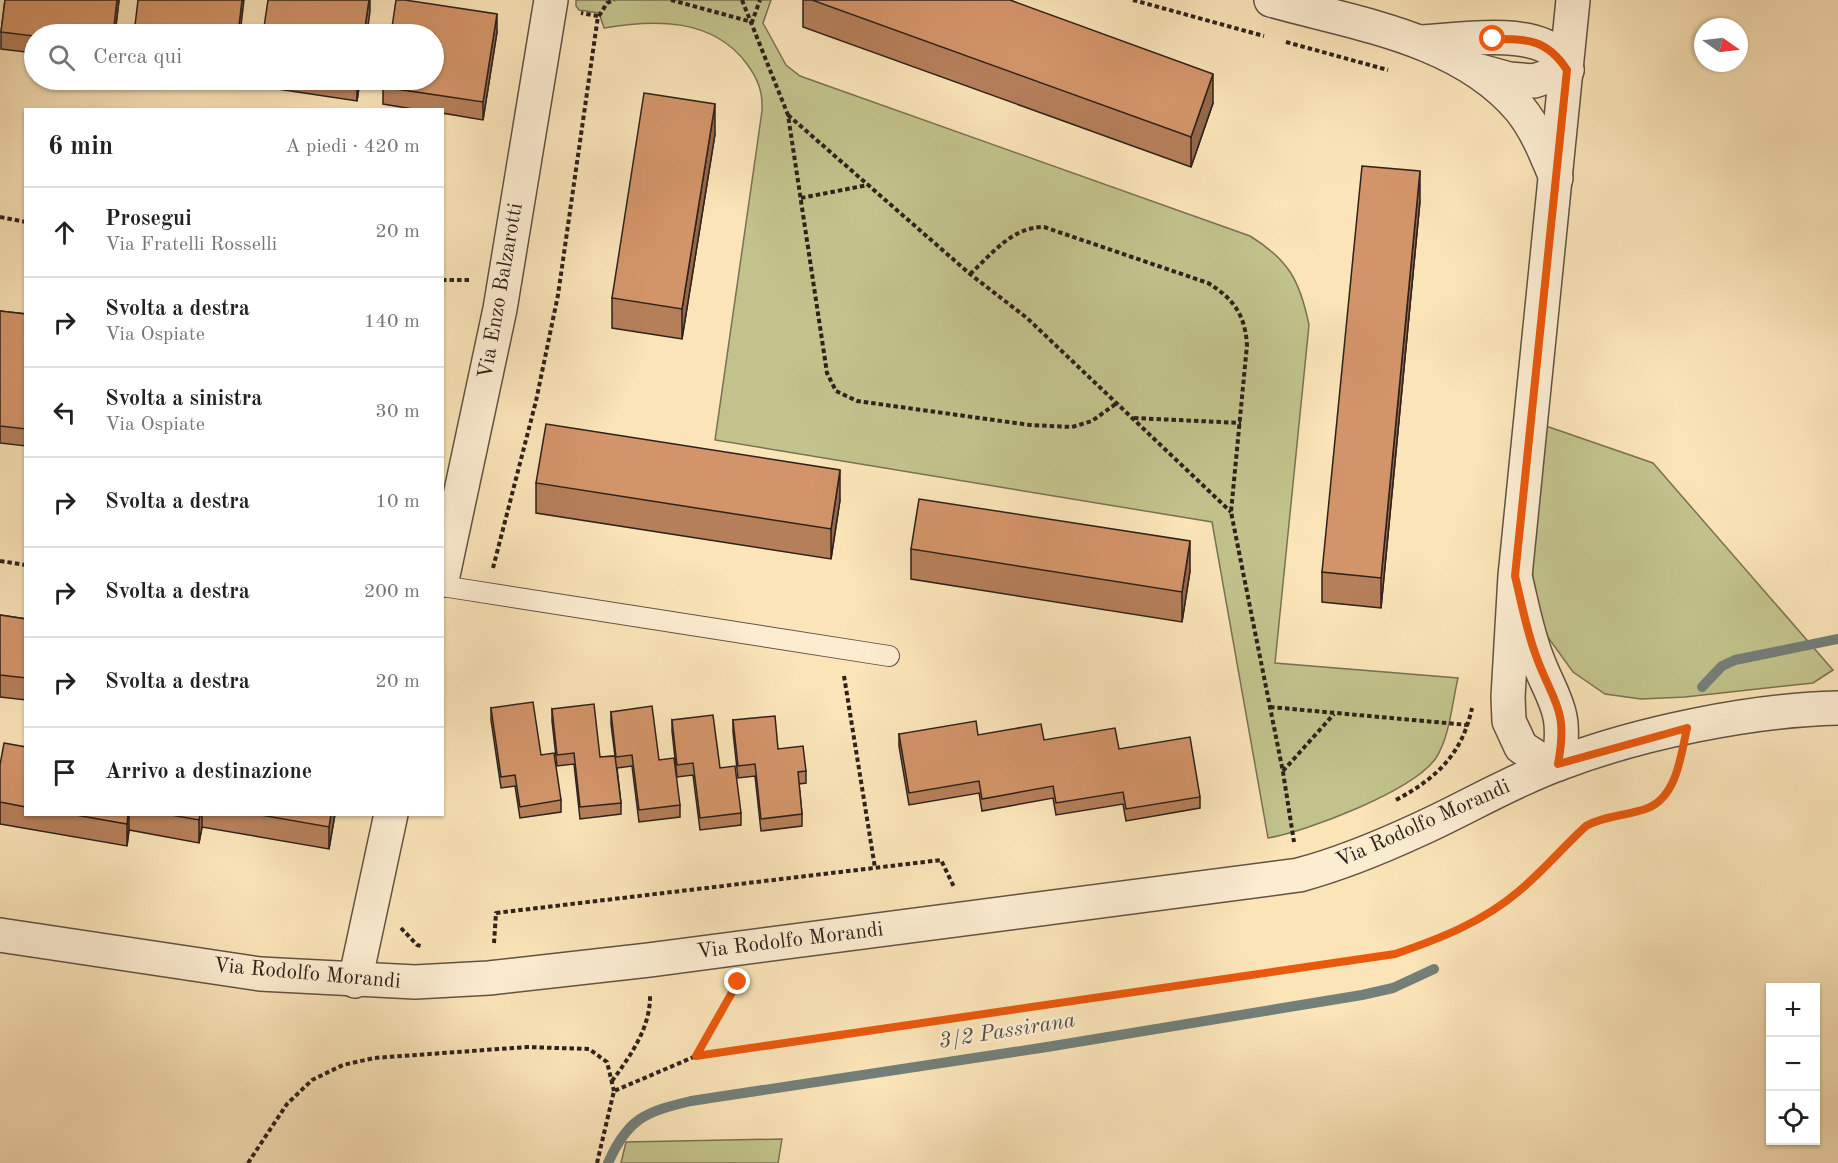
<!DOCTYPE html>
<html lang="it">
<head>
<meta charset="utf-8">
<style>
  :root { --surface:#fff; --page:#f2f2f2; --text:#202124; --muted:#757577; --line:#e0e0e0 }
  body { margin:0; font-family:"Old Standard TT",serif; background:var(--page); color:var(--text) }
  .controls { position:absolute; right:18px; bottom:18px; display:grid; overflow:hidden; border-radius:0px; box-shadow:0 2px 4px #0004 }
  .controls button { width:54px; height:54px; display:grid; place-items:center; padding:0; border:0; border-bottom:2px solid var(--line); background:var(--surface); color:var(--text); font:30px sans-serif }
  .compass { position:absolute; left:1694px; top:18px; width:54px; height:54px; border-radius:50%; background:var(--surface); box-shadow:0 2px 4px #0004; rotate:104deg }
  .stop { position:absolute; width:18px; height:18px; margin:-14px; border:4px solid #ea580c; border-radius:50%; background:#fff }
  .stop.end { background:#ea580c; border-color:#fff; box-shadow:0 2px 6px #0008 }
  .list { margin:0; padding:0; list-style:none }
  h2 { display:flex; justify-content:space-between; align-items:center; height:78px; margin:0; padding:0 24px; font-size:26px }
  h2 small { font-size:20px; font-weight:400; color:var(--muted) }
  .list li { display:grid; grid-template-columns:39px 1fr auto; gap:18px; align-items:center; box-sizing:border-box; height:90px; padding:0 24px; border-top:2px solid var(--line) }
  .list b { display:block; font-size:22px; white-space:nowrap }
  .list p { margin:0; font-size:20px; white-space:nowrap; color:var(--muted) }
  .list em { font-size:20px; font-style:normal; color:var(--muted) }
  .icon { flex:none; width:33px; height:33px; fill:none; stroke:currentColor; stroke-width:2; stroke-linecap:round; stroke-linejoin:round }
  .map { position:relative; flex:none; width:1838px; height:1163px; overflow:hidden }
  .search { position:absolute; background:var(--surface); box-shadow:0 2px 4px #0004; left:24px; top:24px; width:420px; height:66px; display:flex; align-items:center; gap:15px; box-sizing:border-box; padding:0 21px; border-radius:33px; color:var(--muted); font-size:22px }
  .panel { position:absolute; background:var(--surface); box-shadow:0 2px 4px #0004; left:24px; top:108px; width:420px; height:708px; border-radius:0px }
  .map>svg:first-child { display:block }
  .green { fill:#c2c38c; stroke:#787254; stroke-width:1.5 }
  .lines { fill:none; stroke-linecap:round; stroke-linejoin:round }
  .stream { stroke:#737f79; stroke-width:10 }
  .service-casing { stroke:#615242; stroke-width:22 }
  .minor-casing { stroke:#615242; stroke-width:36 }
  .tertiary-casing { stroke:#615242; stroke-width:36 }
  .path { stroke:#2e211b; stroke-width:4; stroke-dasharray:4.5 3; stroke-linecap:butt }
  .service { stroke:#fcedd1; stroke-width:20 }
  .minor { stroke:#fcedd1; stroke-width:33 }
  .tertiary { stroke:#fcedd1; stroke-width:33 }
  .wall { fill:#b57f5a; stroke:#2e211b; stroke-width:1.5 }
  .shaded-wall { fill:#94684a; stroke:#2e211b; stroke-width:1.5 }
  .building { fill:#d39469; stroke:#2e211b; stroke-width:1.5 }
  .route { stroke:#ea580c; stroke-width:8 }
  .labels { text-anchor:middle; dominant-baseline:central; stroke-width:4.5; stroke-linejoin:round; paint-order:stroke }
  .street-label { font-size:21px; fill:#2e211b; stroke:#fcedd1 }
  .water-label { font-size:22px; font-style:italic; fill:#50504a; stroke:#fcedd1 }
</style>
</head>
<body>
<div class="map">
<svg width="1838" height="1163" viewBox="0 0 1838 1163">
  <rect width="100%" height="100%" fill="#fae4b8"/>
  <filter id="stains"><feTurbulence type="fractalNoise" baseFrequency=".00333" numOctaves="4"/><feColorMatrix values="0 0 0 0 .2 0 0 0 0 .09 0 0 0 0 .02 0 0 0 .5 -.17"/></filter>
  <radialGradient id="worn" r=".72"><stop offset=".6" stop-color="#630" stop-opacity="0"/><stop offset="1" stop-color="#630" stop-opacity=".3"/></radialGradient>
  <g class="green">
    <path d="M576,0H771L763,23L786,65L800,76L1250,236C1289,260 1300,281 1309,325L1275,663L1458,678C1452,703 1450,736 1436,758C1413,791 1308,831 1268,838L1212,522L715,440L762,111C763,92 758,79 747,64C713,18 655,19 604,28L599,13L579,10L576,6Z"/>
    <polygon points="1546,426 1653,463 1833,670 1813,683 1685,697 1641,699 1605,694 1573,672 1547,636 1533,596 1532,553"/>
    <polygon points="782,1139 778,1163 621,1163 626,1142"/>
  </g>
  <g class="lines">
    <g class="stream">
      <polyline points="1702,687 1722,666 1735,660 1838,639"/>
      <path d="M608,1163C628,1118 645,1112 691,1101L1047,1047L1362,995L1393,988L1434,969"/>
    </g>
    <defs>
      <polyline id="service" points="442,586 889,656"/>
      <g id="minor">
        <path d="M1271,0C1356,24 1460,38 1520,109C1537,130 1546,154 1556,178"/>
        <path d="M1422,42C1457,40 1530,28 1557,54C1561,58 1564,65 1567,70"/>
        <polyline points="1480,71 1509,79 1534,81 1567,70"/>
        <path d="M1515,576C1521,601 1526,628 1535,653C1552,701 1569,708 1558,764L1538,758L1521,747L1509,721L1508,697L1515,576L1573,0"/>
        <polyline points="442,580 500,309 551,0"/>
        <polyline points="355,981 391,814"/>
      </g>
      <path id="tertiary" d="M0,935L260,974L415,982L489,978L649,960L1299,875C1340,864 1379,848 1418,830C1465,809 1509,782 1558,764C1639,733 1751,710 1838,708"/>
    </defs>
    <use href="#service" class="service-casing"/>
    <use href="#minor" class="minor-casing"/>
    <use href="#tertiary" class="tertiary-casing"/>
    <g class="path">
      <polyline points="671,0 752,22 760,0"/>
      <polyline points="742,0 788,115 827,373 836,391 857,401 1030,425 1072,427 1092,421 1117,403"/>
      <polyline points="1133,0 1264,36"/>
      <polyline points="599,16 607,3 614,0"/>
      <polyline points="1286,42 1388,70"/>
      <polyline points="788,115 970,274 1027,318 1231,512"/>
      <polyline points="801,198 868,185"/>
      <polyline points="0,217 26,222"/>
      <path d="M970,274C993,253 1012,227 1044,227L1208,283C1234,299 1245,315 1247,345L1231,512L1283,772L1294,842"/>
      <polyline points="442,280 471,280"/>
      <polyline points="1134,418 1241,423"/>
      <polyline points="0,561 26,565"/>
      <polyline points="493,568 536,401 558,295 598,16 581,13"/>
      <polyline points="844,676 875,868"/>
      <polyline points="1270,707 1468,725"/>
      <polyline points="1283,771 1334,714"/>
      <path d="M1396,800C1437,778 1462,754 1472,708"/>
      <polyline points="401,928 417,945 421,946"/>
      <polyline points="494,943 496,913 941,860 954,887"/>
      <path d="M697,1056L1395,954C1439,939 1483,922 1519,891C1543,871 1563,847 1586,826C1629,803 1663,825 1679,763"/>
      <path d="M612,1081C631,1055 651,1027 650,994"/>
      <polyline points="248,1163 287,1104 312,1080 343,1065 374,1058 527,1047 589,1049 607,1062 614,1091"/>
      <polyline points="597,1163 614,1091 696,1056 738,982"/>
    </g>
    <use href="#service" class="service"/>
    <use href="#minor" class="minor"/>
    <use href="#tertiary" class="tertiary"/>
  </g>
  <g class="wall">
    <polygon points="5,0 119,0 115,34 34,34 34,53 1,49 1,32"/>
    <polygon points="803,0 1010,0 1213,103 1191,167 803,27"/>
    <polygon points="497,32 483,120 442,113 442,110 419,110 383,104 383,87"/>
    <polygon points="258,80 360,80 357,101 258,86"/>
    <polygon points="715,134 682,339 612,328 612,298"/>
    <polygon points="1420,201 1381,608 1322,602 1322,572"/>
    <polygon points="0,311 26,314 26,446 0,443"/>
    <polygon points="536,483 840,500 831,559 536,513"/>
    <polygon points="911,549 1190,571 1182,622 911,579"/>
    <polygon points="0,615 26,619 26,700 0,697"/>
    <polygon points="491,708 541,755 561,800 561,812 520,818 515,786 501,788 491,720"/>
    <polygon points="552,709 600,757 615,756 611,724 611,712 659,760 680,805 680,817 639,822 632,766 617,768 621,803 621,814 580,819 574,764 557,766 552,721"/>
    <polygon points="672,720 720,768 741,813 741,825 700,830 693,775 677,777 672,731"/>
    <polygon points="733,720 778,749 806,771 806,783 799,784 802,814 802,826 761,831 755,776 738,778 733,732"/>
    <polygon points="899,734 978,735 1044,740 1119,749 1200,797 1200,808 1126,821 1123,804 1056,815 1053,798 982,811 979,793 909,805 899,746"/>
    <polygon points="26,747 26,814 335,814 329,849 202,827 199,843 129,830 127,846 0,824 0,765"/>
  </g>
  <g class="shaded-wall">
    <polygon points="117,0 119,0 115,34 113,34"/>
    <polygon points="242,0 244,0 240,34 238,34"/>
    <polygon points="369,0 370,0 370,11 367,34 364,34"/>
    <polygon points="497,14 497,32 483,120 483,102"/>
    <polygon points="1213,74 1213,103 1191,167 1191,137"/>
    <polygon points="358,80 360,80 357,101 357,84"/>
    <polygon points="715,104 715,134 682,339 682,309"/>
    <polygon points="1420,171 1420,201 1381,608 1381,578"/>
    <polygon points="840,470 840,500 831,559 831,529"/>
    <polygon points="1190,541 1190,571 1182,622 1182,592"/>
    <polygon points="128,814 129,814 129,830 127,846 127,824"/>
    <polygon points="200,814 202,814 202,827 199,843 199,820"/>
    <polygon points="331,814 335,814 329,849 329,827"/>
  </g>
  <g class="building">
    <polygon points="5,0 117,0 113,34 34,34 34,36 1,32"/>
    <polygon points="138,0 242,0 238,34 134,34"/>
    <polygon points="268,0 369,0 364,34 263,34"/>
    <polygon points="396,0 405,0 497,14 483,102 383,87 384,80 434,80 434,34 391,34"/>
    <polygon points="812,0 1010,0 1213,74 1191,137"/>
    <polygon points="330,80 358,80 357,84"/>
    <polygon points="644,93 715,104 682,309 612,298"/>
    <polygon points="1362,166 1420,171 1381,578 1322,572"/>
    <polygon points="0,311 26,314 26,429 0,426"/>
    <polygon points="546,424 840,470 831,529 536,483"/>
    <polygon points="919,499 1190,541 1182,592 911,549"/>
    <polygon points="0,615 26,619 26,678 0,675"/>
    <polygon points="533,702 541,755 554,753 561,800 520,807 515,775 501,777 491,708"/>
    <polygon points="594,704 600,757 615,756 621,803 580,807 574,753 557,755 552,709"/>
    <polygon points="652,706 659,760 674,758 680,805 639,810 632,755 616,757 611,712"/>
    <polygon points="713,715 720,768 735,766 741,813 700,818 693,763 677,765 672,720"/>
    <polygon points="775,716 778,749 803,746 806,771 798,772 802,814 761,819 755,764 738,766 733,720"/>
    <polygon points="976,721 978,735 1041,724 1044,740 1115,728 1119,749 1190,737 1200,797 1126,809 1123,792 1056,803 1053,786 982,799 979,781 909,793 899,734"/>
    <polygon points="4,743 26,747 26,807 0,802 0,765"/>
    <polygon points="70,814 128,814 127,824"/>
    <polygon points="165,814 200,814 199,820"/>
    <polygon points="255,814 331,814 329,827"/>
  </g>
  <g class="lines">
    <path class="route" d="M738,982L696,1056L1395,954C1439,939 1483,922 1519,891C1543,871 1563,847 1586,826C1605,815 1628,816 1648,808C1677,796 1681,755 1687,728L1558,764C1569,707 1552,702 1535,653C1526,628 1521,601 1515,576L1567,70C1547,39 1527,39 1493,39"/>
  </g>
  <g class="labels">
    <g class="street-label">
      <text transform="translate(501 291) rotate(-80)">Via Enzo Balzarotti</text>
      <text transform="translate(1423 824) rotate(-24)">Via Rodolfo Morandi</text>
      <text transform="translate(790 941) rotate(-7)">Via Rodolfo Morandi</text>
      <text transform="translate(307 974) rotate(5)">Via Rodolfo Morandi</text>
    </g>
    <g class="water-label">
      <text transform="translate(1007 1031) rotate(-9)">3/2 Passirana</text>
    </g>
  </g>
  <rect width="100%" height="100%" filter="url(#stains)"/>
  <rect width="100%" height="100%" fill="url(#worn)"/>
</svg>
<div class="controls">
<button>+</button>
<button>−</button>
<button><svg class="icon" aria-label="locate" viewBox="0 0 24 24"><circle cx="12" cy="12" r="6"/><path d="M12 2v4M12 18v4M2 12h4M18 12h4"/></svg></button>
</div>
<svg class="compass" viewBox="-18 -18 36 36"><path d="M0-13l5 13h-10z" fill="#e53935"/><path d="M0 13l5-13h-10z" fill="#757577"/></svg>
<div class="stop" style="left:1493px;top:39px"></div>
<div class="stop end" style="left:738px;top:982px"></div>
<div class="search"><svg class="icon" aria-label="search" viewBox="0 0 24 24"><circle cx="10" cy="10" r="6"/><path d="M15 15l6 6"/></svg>Cerca qui</div>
<section class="panel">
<h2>6 min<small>A piedi · 420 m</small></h2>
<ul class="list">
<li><svg class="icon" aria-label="ahead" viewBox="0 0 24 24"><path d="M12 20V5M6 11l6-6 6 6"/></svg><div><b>Prosegui</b><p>Via Fratelli Rosselli</p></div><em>20 m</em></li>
<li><svg class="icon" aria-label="right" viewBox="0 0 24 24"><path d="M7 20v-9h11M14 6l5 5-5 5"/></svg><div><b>Svolta a destra</b><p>Via Ospiate</p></div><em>140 m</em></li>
<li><svg class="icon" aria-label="left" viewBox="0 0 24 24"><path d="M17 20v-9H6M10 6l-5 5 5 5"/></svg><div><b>Svolta a sinistra</b><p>Via Ospiate</p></div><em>30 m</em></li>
<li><svg class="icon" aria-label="right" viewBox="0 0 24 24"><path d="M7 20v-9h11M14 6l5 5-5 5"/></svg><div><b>Svolta a destra</b></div><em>10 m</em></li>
<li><svg class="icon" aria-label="right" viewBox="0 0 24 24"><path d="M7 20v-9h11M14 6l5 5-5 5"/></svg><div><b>Svolta a destra</b></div><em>200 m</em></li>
<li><svg class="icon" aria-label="right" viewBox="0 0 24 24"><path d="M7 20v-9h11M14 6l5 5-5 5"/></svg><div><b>Svolta a destra</b></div><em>20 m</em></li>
<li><svg class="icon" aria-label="arrive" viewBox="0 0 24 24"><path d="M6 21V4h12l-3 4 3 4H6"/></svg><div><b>Arrivo a destinazione</b></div></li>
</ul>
</section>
</div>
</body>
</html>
